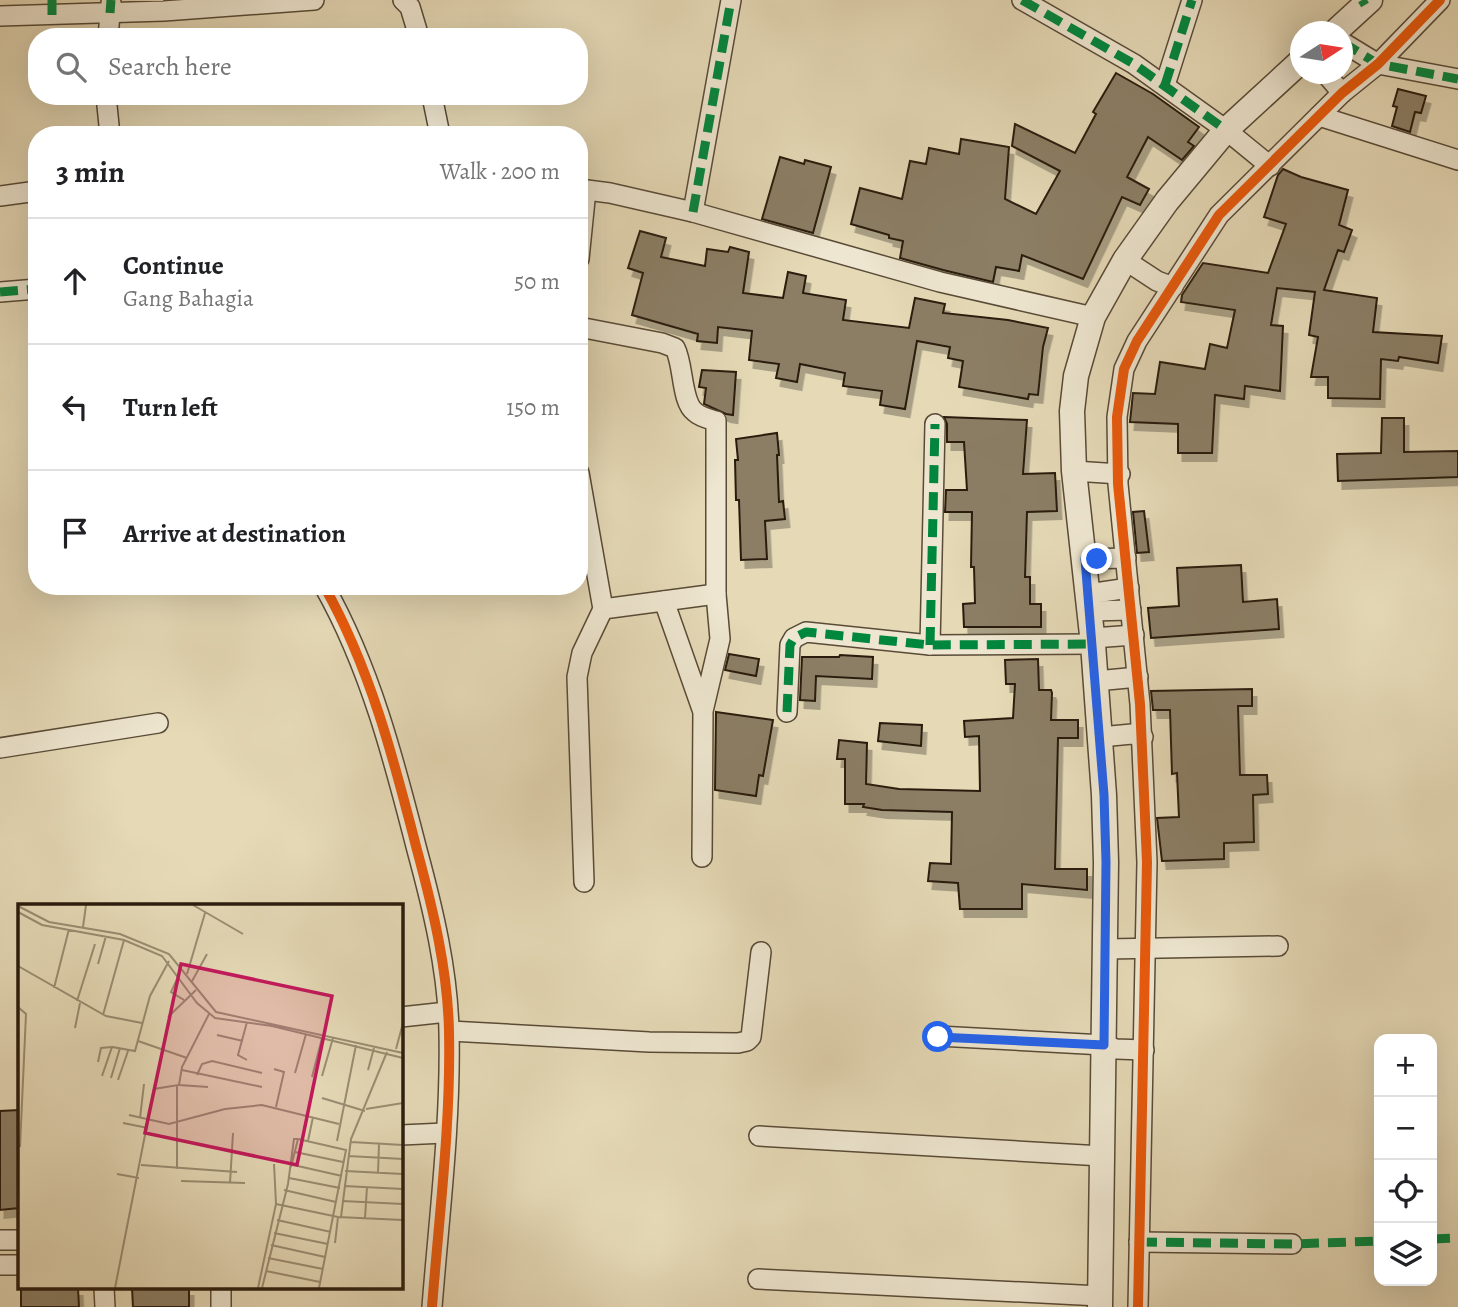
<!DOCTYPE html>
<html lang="en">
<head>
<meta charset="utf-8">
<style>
  :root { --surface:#fff; --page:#f6f6f6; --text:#202124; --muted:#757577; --line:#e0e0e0 }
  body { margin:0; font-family:Alegreya,serif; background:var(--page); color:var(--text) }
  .controls { position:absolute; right:21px; bottom:21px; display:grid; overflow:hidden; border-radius:14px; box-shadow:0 7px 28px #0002 }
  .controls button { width:63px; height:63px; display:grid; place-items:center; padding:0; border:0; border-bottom:2px solid var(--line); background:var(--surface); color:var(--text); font:35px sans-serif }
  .compass { position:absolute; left:1290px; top:21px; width:63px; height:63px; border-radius:50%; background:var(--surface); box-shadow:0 7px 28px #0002; rotate:78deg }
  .stop { position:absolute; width:21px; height:21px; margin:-16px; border:5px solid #2563eb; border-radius:50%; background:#fff }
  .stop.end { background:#2563eb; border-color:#fff; box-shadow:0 2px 7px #0008 }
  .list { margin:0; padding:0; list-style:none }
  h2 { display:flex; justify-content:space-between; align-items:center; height:91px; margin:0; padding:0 28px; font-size:30px }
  h2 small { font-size:23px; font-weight:400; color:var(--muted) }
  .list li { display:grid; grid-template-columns:46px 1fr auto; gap:21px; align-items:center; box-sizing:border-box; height:126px; padding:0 28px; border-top:2px solid var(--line) }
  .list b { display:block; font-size:26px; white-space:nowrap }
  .list p { margin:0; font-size:23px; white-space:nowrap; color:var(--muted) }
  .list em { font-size:23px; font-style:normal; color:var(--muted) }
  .icon { flex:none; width:38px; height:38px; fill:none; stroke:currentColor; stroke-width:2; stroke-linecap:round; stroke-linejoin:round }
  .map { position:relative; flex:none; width:1458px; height:1307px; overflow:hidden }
  .search { position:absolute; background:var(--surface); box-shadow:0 7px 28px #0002; left:28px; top:28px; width:560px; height:77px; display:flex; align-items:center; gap:18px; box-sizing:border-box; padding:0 24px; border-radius:28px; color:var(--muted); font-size:26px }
  .panel { position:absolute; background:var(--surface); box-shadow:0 7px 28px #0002; left:28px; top:126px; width:560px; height:469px; border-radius:28px }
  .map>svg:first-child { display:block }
  .building { fill:#8b7e65; stroke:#2a1c0d; stroke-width:2; filter:url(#shadow) }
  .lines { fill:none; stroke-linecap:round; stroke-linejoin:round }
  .minor-casing { stroke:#594b37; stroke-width:22 }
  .tertiary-casing { stroke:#594b37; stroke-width:27 }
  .minor { stroke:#eee6d0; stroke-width:19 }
  .tertiary { stroke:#eee6d0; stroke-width:24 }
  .quiet { stroke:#00873e; stroke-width:9; stroke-dasharray:18 9; stroke-linecap:butt }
  .cycleway-casing { stroke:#eee6d0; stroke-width:15 }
  .cycleway { stroke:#e8590c; stroke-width:10 }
  .route { stroke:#2563eb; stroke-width:9 }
  .inset-road { fill:none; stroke:#9a8d72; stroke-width:2 }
  .view { fill:#c2185b; fill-opacity:0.15; stroke:#c2185b; stroke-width:3.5 }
  .inset-edge { fill:none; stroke:#2a1c0d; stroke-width:3.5 }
</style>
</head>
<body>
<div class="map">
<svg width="1458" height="1307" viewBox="0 0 1458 1307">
  <defs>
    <filter id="shadow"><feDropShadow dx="4.5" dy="8" stdDeviation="0" flood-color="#0004"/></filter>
  </defs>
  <rect width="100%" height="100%" fill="#e5d9b6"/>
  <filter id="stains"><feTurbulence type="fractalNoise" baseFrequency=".00286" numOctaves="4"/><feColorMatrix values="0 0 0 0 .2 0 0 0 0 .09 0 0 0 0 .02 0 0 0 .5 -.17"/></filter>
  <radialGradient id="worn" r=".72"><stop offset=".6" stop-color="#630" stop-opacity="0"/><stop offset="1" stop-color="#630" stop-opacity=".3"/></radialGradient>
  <g class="building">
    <polygon points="1116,73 1153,94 1199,127 1188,142 1194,146 1182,160 1148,137 1127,177 1149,189 1140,205 1122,197 1083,279 1022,255 1019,271 996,267 993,282 943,270 900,258 903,241 889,238 889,235 851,224 860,188 902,199 910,161 926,164 929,148 959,154 961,139 1009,147 1005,199 1036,214 1060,171 1012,146 1015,124 1075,153 1096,114 1093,112"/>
    <polygon points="1398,89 1426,96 1421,113 1415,112 1410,132 1392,126 1397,107 1393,106"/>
    <polygon points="780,157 804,164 805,160 831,167 813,233 762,219"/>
    <polygon points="1283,169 1301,177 1348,190 1339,225 1352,230 1344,252 1338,250 1324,290 1377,298 1373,332 1442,336 1438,363 1399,357 1398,361 1381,359 1380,399 1328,398 1328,377 1311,377 1318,337 1309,335 1315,292 1277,288 1271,325 1283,326 1280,391 1245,386 1244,399 1215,395 1212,453 1178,453 1178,424 1130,422 1133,393 1155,394 1160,362 1205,369 1210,344 1227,348 1235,310 1181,302 1182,295 1203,263 1268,273 1286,224 1264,217 1278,175"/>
    <polygon points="640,231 666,238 661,257 705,266 707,249 728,252 730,247 749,252 743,293 783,298 788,272 806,276 803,293 846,300 843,320 909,328 915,298 945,304 943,313 1008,320 1048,328 1043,347 1038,395 1029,394 1028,399 959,387 963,361 948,358 950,347 917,341 905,409 880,405 882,391 843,386 845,373 800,364 797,382 776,378 779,364 749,360 752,331 718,327 717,343 697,341 698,334 632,315 643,273 628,268"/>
    <polygon points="702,370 736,372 733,415 726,414 704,404 706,388 699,387"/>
    <polygon points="944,417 1027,420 1023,474 1055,473 1057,511 1027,512 1025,577 1030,577 1030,604 1041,604 1041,627 964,627 963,604 975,603 974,567 971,567 972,512 945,512 946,490 967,490 964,442 947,442 947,424"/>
    <polygon points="1382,418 1404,418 1404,452 1458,451 1458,477 1338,481 1337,454 1381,453"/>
    <polygon points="777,433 779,455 777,455 779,502 783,501 785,519 765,521 767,559 741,560 739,500 736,500 735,460 738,460 736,439"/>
    <polygon points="1144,511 1149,552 1137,553 1133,512"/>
    <polygon points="1241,565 1243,602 1277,599 1279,629 1151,638 1148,608 1179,606 1177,568"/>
    <polygon points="729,654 759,659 756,676 725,670"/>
    <polygon points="840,655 873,657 872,679 816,676 815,701 800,700 802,657 839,657"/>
    <polygon points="1038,659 1039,690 1051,690 1052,693 1051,720 1078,720 1078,738 1058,738 1055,869 1087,869 1087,890 1022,884 1022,909 960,909 958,883 928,881 930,863 951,864 952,812 882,810 863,807 864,804 845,804 845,759 837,759 839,740 867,743 866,784 899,789 980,791 979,736 965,737 964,721 1013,718 1015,684 1006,684 1005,660"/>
    <polygon points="1252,689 1252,706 1238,706 1240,775 1267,775 1268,794 1253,795 1254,842 1224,843 1224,859 1162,861 1157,818 1179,817 1177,773 1172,774 1170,710 1153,710 1151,691"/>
    <polygon points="716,712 773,720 763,776 759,775 756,796 715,790"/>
    <polygon points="880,723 922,725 921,746 878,741"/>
    <polygon points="19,1110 19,1208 0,1210 0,1111"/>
    <polygon points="21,1288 78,1288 79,1307 21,1307"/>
    <polygon points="132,1288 189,1288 189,1307 133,1307"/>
  </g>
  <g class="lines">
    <defs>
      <g id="minor">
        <polyline points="403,0 410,7 419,37"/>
        <polyline points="1022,0 1134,64 1226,130 1270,166"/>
        <polyline points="0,16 164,11 314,0"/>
        <polyline points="108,37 111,3"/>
        <polyline points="1342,42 1378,64 1458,79"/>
        <polyline points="1326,74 1342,93"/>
        <polyline points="1165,85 1192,0"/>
        <polyline points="106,96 110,135"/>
        <polyline points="432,96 440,135"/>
        <polyline points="1319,116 1458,160"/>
        <polyline points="579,189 610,193 693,212 940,282 1093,317"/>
        <polyline points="0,196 37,191"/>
        <polyline points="693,212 731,0"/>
        <polyline points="579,259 586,190"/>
        <polyline points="1125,260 1157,281 1173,287"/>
        <polyline points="0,292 37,289"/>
        <path d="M579,327L662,343L675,348C684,365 681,402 695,412C700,417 709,419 716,421V594L720,639L703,711L702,857"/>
        <polyline points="1074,471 1120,474"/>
        <polyline points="579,473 603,609 582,653 577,677 584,882"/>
        <polyline points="1085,559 1126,558"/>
        <path d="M324,586C370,667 394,760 417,850C433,909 448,971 449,1032C451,1123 439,1217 432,1307"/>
        <polyline points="1088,594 1129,588"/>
        <polyline points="664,601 702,709"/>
        <polyline points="603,609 716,594"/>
        <polyline points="1090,611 1131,610"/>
        <polyline points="1093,638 1134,635"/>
        <polyline points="930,645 935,424"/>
        <polyline points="1096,681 1138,677"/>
        <polyline points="787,712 790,645 794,638 806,632 930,645 1093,644"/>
        <polyline points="1100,737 1132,734 1143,737"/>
        <polyline points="0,748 158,723"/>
        <polyline points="1106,949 1278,946"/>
        <polyline points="401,1017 447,1012"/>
        <polyline points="450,1031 649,1042 738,1043 747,1041 751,1037 761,952"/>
        <polyline points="938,1036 1104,1045 1116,1049 1144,1050"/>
        <polyline points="401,1135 445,1133"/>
        <polyline points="759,1136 1102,1156"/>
        <polyline points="0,1240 19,1240"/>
        <polyline points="1139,1242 1292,1244"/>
        <polyline points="0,1265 19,1265"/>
        <polyline points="758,1279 1100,1296"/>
        <polyline points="104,1288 105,1307"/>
        <polyline points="221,1288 221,1307"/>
        <polyline points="1138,1307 1147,862 1140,704 1118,484 1117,417 1124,369 1137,341 1219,215 1342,93 1378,64 1440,0"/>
      </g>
      <g id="tertiary">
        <polyline points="1335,32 1370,0"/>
        <polyline points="1100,1307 1106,862 1104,795 1093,644 1074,471 1072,411 1076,376 1093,317 1125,260 1167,201 1226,130 1300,62"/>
      </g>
    </defs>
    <use href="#minor" class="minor-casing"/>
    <use href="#tertiary" class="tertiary-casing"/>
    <use href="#minor" class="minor"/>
    <use href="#tertiary" class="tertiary"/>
    <g class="quiet">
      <polyline points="52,0 52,15"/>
      <polyline points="1022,0 1134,64 1226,130"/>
      <polyline points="1362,0 1365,5"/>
      <polyline points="110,13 111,0"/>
      <polyline points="1342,42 1378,64 1458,79"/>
      <polyline points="1165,85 1192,0"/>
      <polyline points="693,212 731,0"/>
      <polyline points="0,292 37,289"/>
      <polyline points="930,645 935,424"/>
      <polyline points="787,712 790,645 794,638 806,632 930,645 1093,644"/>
      <polyline points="1432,1239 1458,1238"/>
      <polyline points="1139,1242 1292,1244 1379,1241"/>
    </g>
    <defs>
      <g id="cycleway">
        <path d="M324,586C370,667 394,760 417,850C433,909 448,971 449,1032C451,1123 439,1217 432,1307"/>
        <polyline points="1138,1307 1147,862 1140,704 1118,484 1117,417 1124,369 1137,341 1219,215 1342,93 1378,64 1440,0"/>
      </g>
    </defs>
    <use href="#cycleway" class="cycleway-casing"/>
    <use href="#cycleway" class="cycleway"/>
  </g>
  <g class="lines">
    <polyline class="route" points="938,1037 1104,1045 1106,862 1104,795 1085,559 1097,559"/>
  </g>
  <g transform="translate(18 904)">
    <rect width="385" height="385" fill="#e5d9b6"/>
    <path class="inset-road" d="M175,1L225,30M0,2L31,18L102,30L151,50L198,108L385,149M0,8L24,21L106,36L144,52L179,99L197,114L254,122L385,154M65,23L68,1M80,60L88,32M0,62L88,112L124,119M169,70L187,9M161,71L153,88L166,96M173,79L189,50M36,84L51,25M59,97L77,40M0,103L8,110L2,243M85,111L106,36M150,113L178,86M229,118L220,151L229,156M57,124L62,99M199,131L225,137M120,137L169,154M378,145L385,119M80,158L83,144L94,143M256,165L266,168L258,203M164,166L244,183M350,166L356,144M277,169L288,130M179,171L184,160L194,157L244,169M84,172L94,143L117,147L132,92L151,57M304,172L315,134M294,173L304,134M93,174L102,144M100,176L110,147M161,181L190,183M304,194L347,207M348,205L385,199M111,211L151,220L207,205L244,201L321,220M122,214L126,180M105,219L130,224M280,235L328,246L301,384M290,237L295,213M319,237L338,141M333,238L385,241M277,248L325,258M330,252L385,255M271,260L324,272M123,261L219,268M273,263L280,235M159,265V182M327,267L385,270M360,269L361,240M99,270L121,274M271,274L322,284M163,277L227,279M212,279L215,229M326,282L385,285M266,286L318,298M324,297L385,300M258,300L320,313L385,316M323,313L333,235L369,148M347,314L349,283M259,316L313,328M256,329L310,340M317,339L320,313M253,341L307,353M250,354L305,365M248,367L302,378M97,384L136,185L161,181L164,163L191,110M240,384L258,300L256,260M244,384L270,280L276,235H280"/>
    <path class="view" d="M163,60L314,92L279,261L127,229Z"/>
    <rect width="385" height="385" class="inset-edge"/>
  </g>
  <rect width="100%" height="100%" filter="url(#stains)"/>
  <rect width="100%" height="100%" fill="url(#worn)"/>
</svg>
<div class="controls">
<button>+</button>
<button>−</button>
<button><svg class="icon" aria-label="locate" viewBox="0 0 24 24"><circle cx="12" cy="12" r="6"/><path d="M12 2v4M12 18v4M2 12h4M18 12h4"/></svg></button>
<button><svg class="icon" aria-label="layers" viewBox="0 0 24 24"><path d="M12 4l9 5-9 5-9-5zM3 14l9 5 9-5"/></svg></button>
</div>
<svg class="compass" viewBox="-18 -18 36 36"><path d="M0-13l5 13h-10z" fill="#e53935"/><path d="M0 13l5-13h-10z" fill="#757577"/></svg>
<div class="stop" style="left:938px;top:1037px"></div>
<div class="stop end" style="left:1097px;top:559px"></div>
<div class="search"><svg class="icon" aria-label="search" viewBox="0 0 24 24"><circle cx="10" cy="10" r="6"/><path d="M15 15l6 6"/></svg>Search here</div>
<section class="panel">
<h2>3 min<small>Walk · 200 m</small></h2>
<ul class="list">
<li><svg class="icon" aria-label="ahead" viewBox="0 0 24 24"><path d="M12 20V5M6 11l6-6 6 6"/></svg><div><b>Continue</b><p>Gang Bahagia</p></div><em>50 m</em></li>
<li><svg class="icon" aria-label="left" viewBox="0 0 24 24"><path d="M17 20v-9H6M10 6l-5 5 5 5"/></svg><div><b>Turn left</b></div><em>150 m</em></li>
<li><svg class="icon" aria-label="arrive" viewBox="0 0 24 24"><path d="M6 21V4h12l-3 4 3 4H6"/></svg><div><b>Arrive at destination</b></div></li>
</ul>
</section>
</div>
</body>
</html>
